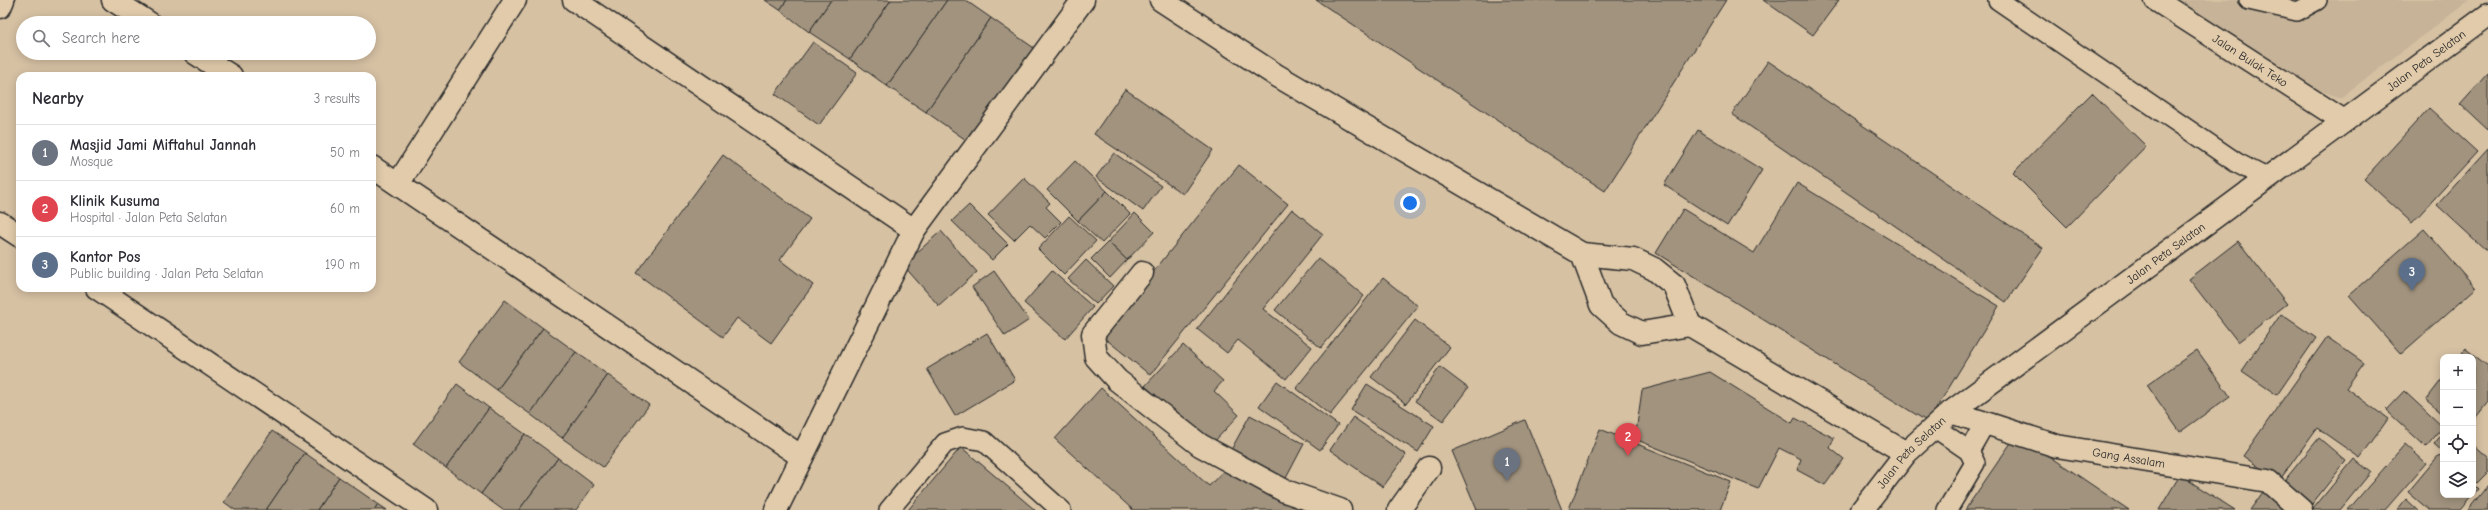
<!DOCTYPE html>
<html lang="en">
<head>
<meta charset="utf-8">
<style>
  :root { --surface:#fff; --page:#f2f2f3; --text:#2b2b33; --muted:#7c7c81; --line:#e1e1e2; --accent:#0b8043 }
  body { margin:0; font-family:"Comic Neue",sans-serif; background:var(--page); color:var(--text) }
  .controls { position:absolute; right:12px; bottom:12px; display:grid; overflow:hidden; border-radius:8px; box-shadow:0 2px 10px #0003 }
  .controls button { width:36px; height:36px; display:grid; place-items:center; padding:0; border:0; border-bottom:1px solid var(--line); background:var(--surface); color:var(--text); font:20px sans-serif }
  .you { position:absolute; left:1410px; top:203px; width:14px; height:14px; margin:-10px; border:3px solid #fff; border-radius:50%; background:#1a73e8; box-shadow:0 0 0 6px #1a73e833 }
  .badge { display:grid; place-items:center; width:26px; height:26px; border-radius:50%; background:var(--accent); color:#fff; font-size:13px; font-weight:700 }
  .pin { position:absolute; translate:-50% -33px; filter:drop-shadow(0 1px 2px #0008) }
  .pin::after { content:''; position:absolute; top:21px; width:14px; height:12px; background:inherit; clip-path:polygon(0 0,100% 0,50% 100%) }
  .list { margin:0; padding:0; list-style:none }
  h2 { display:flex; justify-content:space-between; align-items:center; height:52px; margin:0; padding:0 16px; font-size:17px }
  h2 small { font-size:13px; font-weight:400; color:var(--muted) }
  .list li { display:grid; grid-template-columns:26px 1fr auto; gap:12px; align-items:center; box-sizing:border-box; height:56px; padding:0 16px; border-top:1px solid var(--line) }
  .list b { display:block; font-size:15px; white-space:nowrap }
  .list p { margin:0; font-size:13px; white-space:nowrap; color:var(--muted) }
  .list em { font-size:13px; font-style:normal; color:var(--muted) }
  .icon { flex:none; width:22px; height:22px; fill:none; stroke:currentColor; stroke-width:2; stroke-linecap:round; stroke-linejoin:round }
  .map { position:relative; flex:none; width:2488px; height:510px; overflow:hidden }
  .search { position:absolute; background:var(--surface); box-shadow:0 2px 10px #0003; left:16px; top:16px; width:360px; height:44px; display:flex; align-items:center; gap:10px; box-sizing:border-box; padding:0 14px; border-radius:22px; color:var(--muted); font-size:15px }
  .panel { position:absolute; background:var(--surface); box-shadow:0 2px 10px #0003; left:16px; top:72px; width:360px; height:220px; border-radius:12px }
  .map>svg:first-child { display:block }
  .built { fill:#c6b398 }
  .building { fill:#a1937e; stroke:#2b2b2b }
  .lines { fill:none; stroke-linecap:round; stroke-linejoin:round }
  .lane-casing { stroke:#2b2b2b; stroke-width:22 }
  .street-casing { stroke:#2b2b2b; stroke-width:25 }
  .secondary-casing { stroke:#2b2b2b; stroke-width:25 }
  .lane { stroke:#e1cbab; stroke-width:19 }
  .street { stroke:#e1cbab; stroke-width:22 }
  .secondary { stroke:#e1cbab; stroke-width:22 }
  .labels { text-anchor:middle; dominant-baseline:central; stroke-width:4; stroke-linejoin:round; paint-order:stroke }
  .street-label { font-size:12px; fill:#2b2b2b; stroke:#e1cbab }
</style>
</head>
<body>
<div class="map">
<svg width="2488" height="510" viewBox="0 0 2488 510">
  <rect width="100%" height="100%" fill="#d6c1a3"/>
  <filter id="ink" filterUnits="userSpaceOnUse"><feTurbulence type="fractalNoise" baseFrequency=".025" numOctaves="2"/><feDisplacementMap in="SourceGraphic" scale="8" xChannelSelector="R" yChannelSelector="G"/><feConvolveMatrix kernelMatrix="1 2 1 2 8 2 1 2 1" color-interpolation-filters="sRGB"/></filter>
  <g filter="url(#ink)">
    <polygon class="built" points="2168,0 2470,0 2340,98 2282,76"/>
    <g class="building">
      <polygon points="765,0 787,0 780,10"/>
      <polygon points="787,0 831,0 809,32 780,10"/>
      <polygon points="831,0 891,0 850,59 809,32"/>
      <polygon points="891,0 947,0 887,86 850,59"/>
      <polygon points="947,0 965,0 991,18 926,112 887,86"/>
      <polygon points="1316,0 1726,0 1605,191"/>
      <polygon points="1763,0 1839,0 1813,35"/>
      <polygon points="991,18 1034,48 969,142 926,112"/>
      <polygon points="813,42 857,73 819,125 775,94"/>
      <polygon points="1768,61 2043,248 2006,302 1732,114"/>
      <polygon points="2488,73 2488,130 2460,104"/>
      <polygon points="1125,89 1213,150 1183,194 1094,134"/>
      <polygon points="2092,93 2146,146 2067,227 2013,173"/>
      <polygon points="2429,108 2477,152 2412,223 2364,179"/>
      <polygon points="1698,130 1762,170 1727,226 1664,185"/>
      <polygon points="2488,149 2488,252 2437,205"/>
      <polygon points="1114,153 1161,186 1143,211 1096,177"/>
      <polygon points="723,155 810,219 780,260 813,285 771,343 737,318 723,337 636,273"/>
      <polygon points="1075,161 1107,191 1078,221 1047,190"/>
      <polygon points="1239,165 1288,204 1150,375 1102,336"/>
      <polygon points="1024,178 1050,203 1046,207 1061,222 1045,238 1030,224 1014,240 988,215"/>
      <polygon points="1797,183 1999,306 1928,422 1656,253 1683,209 1754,253"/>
      <polygon points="1107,191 1130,214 1102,243 1078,221"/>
      <polygon points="969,205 1008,244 992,260 952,221"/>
      <polygon points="1292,209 1323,234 1263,309 1312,347 1286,379 1238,340 1227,353 1197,329"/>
      <polygon points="1135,213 1154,232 1127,260 1108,242"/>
      <polygon points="1069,216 1096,241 1064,275 1038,249"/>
      <polygon points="2424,229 2476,288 2401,354 2349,295"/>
      <polygon points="941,231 977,272 939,306 903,265"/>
      <polygon points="2238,241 2287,304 2238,342 2189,279"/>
      <polygon points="1108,242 1127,260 1110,278 1091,259"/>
      <polygon points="1318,258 1364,296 1321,348 1275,310"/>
      <polygon points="1086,260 1113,286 1096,304 1068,279"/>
      <polygon points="994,271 1029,320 1005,336 972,287"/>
      <polygon points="1052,271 1093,307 1065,339 1024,303"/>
      <polygon points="1383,278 1418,306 1330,415 1296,388"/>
      <polygon points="505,300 543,328 497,390 459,362"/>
      <polygon points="2281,314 2316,338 2277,395 2242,371"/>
      <polygon points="1415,320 1450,347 1406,404 1371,377"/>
      <polygon points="543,328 576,352 530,414 497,390"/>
      <polygon points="987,333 1015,380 955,416 927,369"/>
      <polygon points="2327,337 2364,363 2346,388 2388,419 2360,458 2317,428 2279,481 2243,456"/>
      <polygon points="1183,345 1223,381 1214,391 1239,415 1212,444 1145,386"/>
      <polygon points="2466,349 2488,366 2488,402 2473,421 2473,357 2459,357"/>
      <polygon points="2197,350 2230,396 2180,432 2147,385"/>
      <polygon points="576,352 608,375 562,438 530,414"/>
      <polygon points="1440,367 1468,388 1443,421 1415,401"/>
      <polygon points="1710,372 1792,423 1795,418 1834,438 1830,448 1844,459 1825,485 1797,470 1801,459 1779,448 1758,489 1635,439 1642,390"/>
      <polygon points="608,375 649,405 603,467 562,438"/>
      <polygon points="2443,378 2443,414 2426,400"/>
      <polygon points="1277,381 1338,425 1320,450 1259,406"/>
      <polygon points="457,384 489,408 446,468 413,444"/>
      <polygon points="1367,384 1434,426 1418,452 1351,410"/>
      <polygon points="1101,388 1209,486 1225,469 1263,492 1322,510 1133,510 1055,439"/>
      <polygon points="2404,391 2443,427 2426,447 2386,410"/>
      <polygon points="489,408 525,434 481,494 446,468"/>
      <polygon points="1250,415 1304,444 1285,480 1231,450"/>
      <polygon points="1353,417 1406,455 1383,487 1330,450"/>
      <polygon points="1525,420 1562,510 1477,510 1452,451"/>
      <polygon points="1600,429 1731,482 1720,510 1569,509"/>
      <polygon points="272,431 305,453 266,510 235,510 224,502"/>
      <polygon points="2443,433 2443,452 2434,444"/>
      <polygon points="525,434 558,458 519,510 503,510 481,494"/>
      <polygon points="2017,434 2129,510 1965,510"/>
      <polygon points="2319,438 2346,461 2312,504 2284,481"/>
      <polygon points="2405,444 2426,463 2385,510 2348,510"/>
      <polygon points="2473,444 2488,457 2488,472 2477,483 2473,479"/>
      <polygon points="961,447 1035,510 908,510"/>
      <polygon points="305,453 339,477 317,510 266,510"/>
      <polygon points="2439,455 2443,459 2443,495 2473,495 2460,510 2429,510 2408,492"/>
      <polygon points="558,458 594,485 576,510 519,510"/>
      <polygon points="2354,459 2371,472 2340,510 2314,510 2313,509"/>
      <polygon points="2180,475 2235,510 2159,510"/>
      <polygon points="339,477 378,504 374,510 317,510"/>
      <polygon points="2473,484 2478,489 2473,495"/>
      <polygon points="2488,485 2488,510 2468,510"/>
      <polygon points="2263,492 2288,510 2250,510"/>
      <polygon points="2406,499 2418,510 2397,510"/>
      <polygon points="378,504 387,510 374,510"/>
    </g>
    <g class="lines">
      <defs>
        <g id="lane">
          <polyline points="1998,0 2237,163 2266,178"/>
          <polyline points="2249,0 2297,11 2317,0"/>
          <polyline points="1934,427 1969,451 1975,463 1947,510"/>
          <polyline points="1969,451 1985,423"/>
          <polyline points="889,510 945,443 963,437 984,441 1061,510"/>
        </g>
        <g id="street">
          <polyline points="113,0 149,23"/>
          <polyline points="574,0 914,230"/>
          <polyline points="1161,0 1276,75 1582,254 1633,259 1654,269 1674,285 1690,325 1906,453"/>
          <path id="s1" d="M2156,0L2344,121"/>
          <polyline points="0,7 3,0"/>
          <polyline points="195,53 231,76"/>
          <polyline points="372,167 802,457"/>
          <polyline points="398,184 515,0"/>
          <polyline points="0,223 20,236"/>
          <polyline points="1582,254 1601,305 1621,323 1642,333 1690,325"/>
          <polyline points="1142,273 1093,334 1096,357 1117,380 1200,445 1285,491 1340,510"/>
          <polyline points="97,288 426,510"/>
          <path id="s2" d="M1951,412L2057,446L2268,481L2301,510"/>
          <polyline points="776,510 914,230 1083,0"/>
          <polyline points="1399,510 1429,468"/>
        </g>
        <g id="secondary">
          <path id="s3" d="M1862,510L1906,453L1951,412L2488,15"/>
        </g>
      </defs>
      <use href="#lane" class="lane-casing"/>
      <use href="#street" class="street-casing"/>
      <use href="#secondary" class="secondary-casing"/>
      <use href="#lane" class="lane"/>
      <use href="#street" class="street"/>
      <use href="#secondary" class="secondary"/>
    </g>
  </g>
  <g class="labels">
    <g class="street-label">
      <text stroke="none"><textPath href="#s3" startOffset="724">Jalan Peta Selatan</textPath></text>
      <text stroke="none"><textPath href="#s1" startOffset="112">Jalan Bulak Teko</textPath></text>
      <text stroke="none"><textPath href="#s3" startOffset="400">Jalan Peta Selatan</textPath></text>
      <text stroke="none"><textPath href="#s3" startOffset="76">Jalan Peta Selatan</textPath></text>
      <text stroke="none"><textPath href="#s2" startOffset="184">Gang Assalam</textPath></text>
    </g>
  </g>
</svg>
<div class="controls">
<button>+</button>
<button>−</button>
<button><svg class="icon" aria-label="locate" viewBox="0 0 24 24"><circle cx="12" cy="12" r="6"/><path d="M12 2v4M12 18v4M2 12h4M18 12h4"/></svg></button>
<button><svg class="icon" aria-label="layers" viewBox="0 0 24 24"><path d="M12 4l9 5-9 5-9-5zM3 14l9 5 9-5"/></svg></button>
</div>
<div class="you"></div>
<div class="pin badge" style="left:1507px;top:481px;background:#6b7280">1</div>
<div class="pin badge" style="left:1628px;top:456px;background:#e0444e">2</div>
<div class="pin badge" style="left:2412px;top:291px;background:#5c6f8a">3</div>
<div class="search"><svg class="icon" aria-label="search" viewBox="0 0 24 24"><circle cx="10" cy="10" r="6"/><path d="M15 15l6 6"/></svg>Search here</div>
<section class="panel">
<h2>Nearby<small>3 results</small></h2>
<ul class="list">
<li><span class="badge" style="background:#6b7280">1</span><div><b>Masjid Jami Miftahul Jannah</b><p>Mosque</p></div><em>50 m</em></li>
<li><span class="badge" style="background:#e0444e">2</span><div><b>Klinik Kusuma</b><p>Hospital · Jalan Peta Selatan</p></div><em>60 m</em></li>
<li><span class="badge" style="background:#5c6f8a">3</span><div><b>Kantor Pos</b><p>Public building · Jalan Peta Selatan</p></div><em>190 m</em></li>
</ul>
</section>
</div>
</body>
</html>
